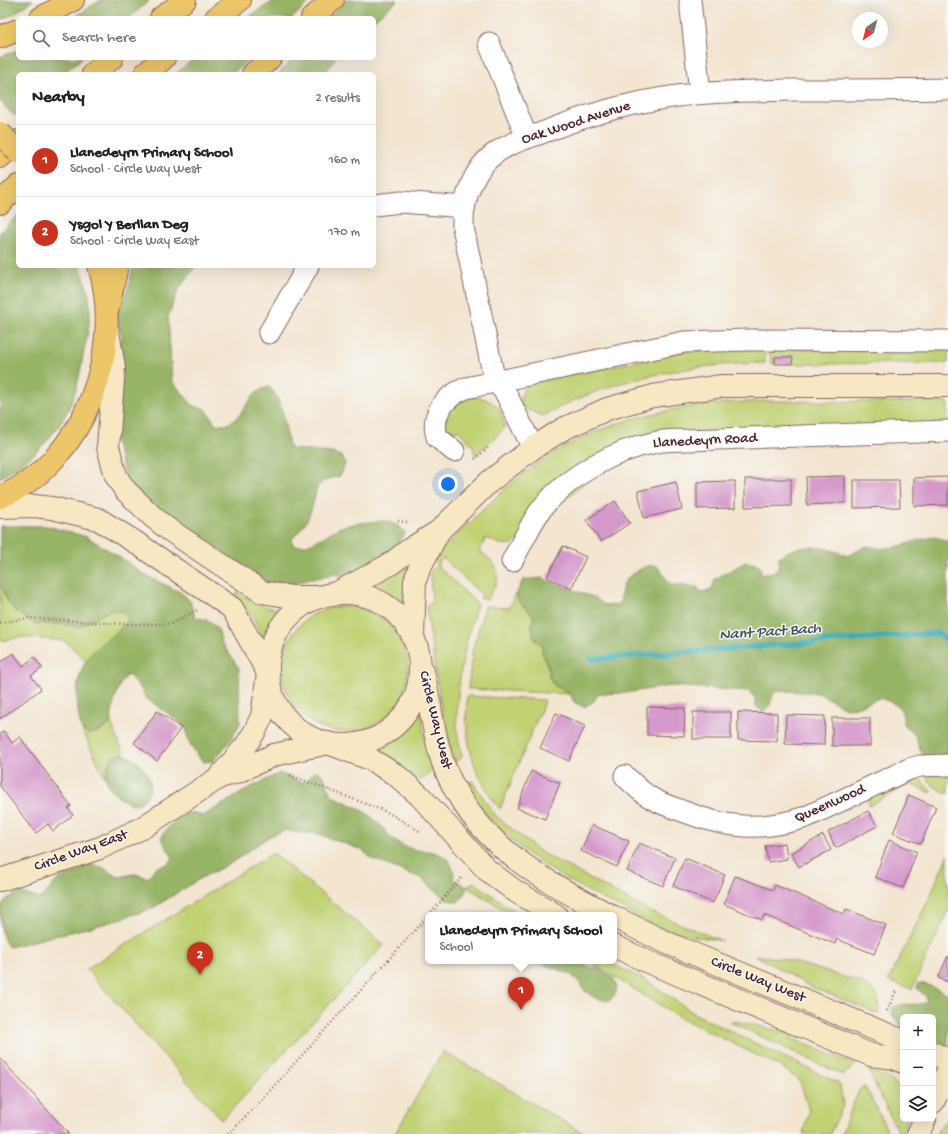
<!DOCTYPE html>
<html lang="en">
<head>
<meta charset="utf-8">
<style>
  :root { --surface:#fff; --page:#f2f2f2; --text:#222; --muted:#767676; --line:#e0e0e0; --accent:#c8321e }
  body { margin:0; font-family:"Gochi Hand",sans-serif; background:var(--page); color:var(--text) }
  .controls { position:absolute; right:12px; bottom:12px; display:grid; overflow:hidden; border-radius:6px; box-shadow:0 4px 16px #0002 }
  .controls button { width:36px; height:36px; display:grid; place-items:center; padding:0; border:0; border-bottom:1px solid var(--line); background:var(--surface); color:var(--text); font:20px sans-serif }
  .compass { position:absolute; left:852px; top:12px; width:36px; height:36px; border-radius:50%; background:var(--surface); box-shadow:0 4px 16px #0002; rotate:215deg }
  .you { position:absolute; left:448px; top:484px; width:14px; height:14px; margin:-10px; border:3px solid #fff; border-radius:50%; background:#1a73e8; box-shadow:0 0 0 6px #1a73e833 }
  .badge { display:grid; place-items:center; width:26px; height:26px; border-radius:50%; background:var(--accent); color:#fff; font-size:13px; font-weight:700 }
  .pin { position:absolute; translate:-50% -33px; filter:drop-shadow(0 1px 2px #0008) }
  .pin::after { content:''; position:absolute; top:21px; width:14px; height:12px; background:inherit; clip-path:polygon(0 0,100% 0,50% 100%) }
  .popup { position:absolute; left:425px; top:912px; width:192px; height:52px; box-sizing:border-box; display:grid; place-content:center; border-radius:6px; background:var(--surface); filter:drop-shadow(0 1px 3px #0005); font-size:13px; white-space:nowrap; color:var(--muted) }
  .popup b { font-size:15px; color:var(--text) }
  .popup::after { content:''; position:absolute; left:50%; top:100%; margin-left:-8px; border:8px solid transparent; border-top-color:var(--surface) }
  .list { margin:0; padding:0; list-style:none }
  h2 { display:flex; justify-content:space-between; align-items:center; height:52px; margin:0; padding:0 16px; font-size:17px }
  h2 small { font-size:13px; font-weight:400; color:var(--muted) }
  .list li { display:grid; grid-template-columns:26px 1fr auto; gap:12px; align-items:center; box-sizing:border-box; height:72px; padding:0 16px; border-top:1px solid var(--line) }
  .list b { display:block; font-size:15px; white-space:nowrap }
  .list p { margin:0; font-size:13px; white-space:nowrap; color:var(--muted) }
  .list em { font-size:13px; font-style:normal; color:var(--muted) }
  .icon { flex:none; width:22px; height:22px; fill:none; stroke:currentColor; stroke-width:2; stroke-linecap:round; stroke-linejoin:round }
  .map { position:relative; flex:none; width:948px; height:1134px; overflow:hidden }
  .search { position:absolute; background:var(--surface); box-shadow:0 4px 16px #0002; left:16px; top:16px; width:360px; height:44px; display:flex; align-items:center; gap:10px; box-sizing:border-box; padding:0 14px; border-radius:6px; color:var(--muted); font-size:15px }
  .panel { position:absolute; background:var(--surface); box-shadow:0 4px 16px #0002; left:16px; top:72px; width:360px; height:196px; border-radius:6px }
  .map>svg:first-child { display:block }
  .green { fill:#c1d275; stroke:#867850 }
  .forest { fill:#98b466; stroke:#716a48 }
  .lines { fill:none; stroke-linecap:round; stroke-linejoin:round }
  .stream { stroke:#3aabb3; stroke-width:6 }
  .building { fill:#d598cb }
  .street-casing { stroke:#856465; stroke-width:23 }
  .secondary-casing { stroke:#856465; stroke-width:24 }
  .primary-casing { stroke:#856465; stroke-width:24 }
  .highway-casing { stroke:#856465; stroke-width:24 }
  .path { stroke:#856465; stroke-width:2.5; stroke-dasharray:1 3; stroke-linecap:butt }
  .street { stroke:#fff; stroke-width:21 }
  .secondary { stroke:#f7e8c3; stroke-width:22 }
  .primary { stroke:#ecc669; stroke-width:22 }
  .highway { stroke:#ecc669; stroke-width:22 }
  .primary-bridge-casing { stroke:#856465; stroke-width:24; stroke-linecap:butt }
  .primary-bridge { stroke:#ecc669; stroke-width:22 }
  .labels { text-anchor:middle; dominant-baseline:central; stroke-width:3; stroke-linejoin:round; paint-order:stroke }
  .street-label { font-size:15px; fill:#4a1f2b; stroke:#f6f6f2 }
  .water-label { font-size:16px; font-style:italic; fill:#445761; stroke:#f6f6f2 }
</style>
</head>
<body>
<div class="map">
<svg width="948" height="1134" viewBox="0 0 948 1134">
  <rect width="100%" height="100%" fill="#f6f6f2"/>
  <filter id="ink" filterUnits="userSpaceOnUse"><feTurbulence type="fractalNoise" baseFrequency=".025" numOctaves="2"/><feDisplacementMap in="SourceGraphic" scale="8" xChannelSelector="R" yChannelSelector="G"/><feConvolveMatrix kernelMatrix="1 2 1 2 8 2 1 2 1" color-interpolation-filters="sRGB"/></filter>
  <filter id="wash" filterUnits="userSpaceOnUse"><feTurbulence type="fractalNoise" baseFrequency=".012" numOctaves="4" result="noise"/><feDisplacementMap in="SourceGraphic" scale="16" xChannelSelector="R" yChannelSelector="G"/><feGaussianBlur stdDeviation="0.9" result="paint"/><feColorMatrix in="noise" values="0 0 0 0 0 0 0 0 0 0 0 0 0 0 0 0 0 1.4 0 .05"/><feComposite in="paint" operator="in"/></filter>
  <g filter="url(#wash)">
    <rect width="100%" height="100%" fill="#f3e5d0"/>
    <g class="green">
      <path d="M761,349L765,354V363C687,364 611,378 543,416L522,407C519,396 522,389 531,383L690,350Z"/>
      <polygon points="773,349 948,349 948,363 792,364 792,357 775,357 775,364 771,363 770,354"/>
      <path d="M469,397C490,397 505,406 504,429L475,456L473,446L459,431L450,430L445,428L447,409Z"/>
      <path d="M771,401L948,402V423L628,445L512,545L500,544L486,538L479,551C489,557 501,567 497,581C495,587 490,594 487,600L480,598L483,596L443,558L437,565L477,604C465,641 455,691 457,729C458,738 460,748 462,757L455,762C439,716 434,655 426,606L432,602L430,572L437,565L433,561L443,549C471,521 500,491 532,467C605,415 684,403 771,401Z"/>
      <polygon points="410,560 413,562 406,576 403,602 373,583"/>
      <path d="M0,583L35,624H61L79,627L111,610L122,611L129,619C117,636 97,644 87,662L65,641L21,637L0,641Z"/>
      <path d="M238,592C252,602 264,608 281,609L271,621L262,639L255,621L235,596Z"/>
      <path d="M516,593C518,605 527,608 534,617L531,626L535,640L542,645C542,657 549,665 549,677L570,694L468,689L472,653L485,606L509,608Z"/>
      <circle cx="345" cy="669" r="63"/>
      <path d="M467,696L545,700L500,809C472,773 464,742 467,696Z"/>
      <path d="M421,711L424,733L434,769L420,781L378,750C398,742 409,728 421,711Z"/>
      <polygon points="111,723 124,754 114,756 107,766 105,778 82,730 89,734 100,731"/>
      <polygon points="948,773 948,794 933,786 925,775"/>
      <polygon points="917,776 931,791 931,793 910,784 869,806 868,798"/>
      <path d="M472,781L496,816L539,851L649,911L722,941C703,937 681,935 662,928C643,920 624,910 605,900C545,869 501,842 464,784Z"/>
      <polygon points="273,853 384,945 222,1120 86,969"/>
      <polygon points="948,854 948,911 912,989 888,981 927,903"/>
      <polygon points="473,882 521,915 513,915 467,887"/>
      <path d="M755,955L784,959L864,983C877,991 881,999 878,1014L809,986Z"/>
      <polygon points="588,961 605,961 644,979 695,1014 838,1083 840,1085 843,1106 830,1134 803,1134 809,1111 800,1081 783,1068 683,1019"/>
      <polygon points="736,1021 793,1034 791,1038 856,1065 843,1075 730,1022"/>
      <polygon points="443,1051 585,1134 395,1134"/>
      <path d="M868,1070C880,1075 901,1081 903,1096C904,1103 903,1112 903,1119H908L901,1134H899Z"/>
      <polygon points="864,1086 872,1099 886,1128 886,1133 841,1134 859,1090"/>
      <polygon points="948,1116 948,1134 936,1134 942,1124 947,1120 946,1117"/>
    </g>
    <g class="forest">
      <polygon points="0,0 33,0 14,14 0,20"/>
      <polygon points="101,0 150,0 129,18 73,18"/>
      <polygon points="275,0 312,0 292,18 247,18"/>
      <polygon points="346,0 398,0 374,20 374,18 328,18"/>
      <polygon points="18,50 18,58 82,58 63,74 18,74 18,113 14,116 0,101 0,57"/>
      <polygon points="195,58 250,58 232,74 175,74"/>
      <polygon points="294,58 336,58 324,74 278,74"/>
      <path d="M18,215V266H80C83,276 88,288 89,298C92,316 88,333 84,350C81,366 79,382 73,398C61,432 31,461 0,478V232Z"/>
      <path d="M133,266H196L178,290L168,317L172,381L193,406L206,409L215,424L226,425C231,422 238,418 241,413C250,401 254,390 269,387C285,402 284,429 290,449L332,453L342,456L345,464L340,476C313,482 318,487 311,510C308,521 300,531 292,539L293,545C310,550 326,533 341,527C350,524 375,521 384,521C392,522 401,527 405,533L393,553L376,566L344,577L335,574L284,585L266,581L142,497L127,481L114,437L118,350L122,337L116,314L129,286Z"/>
      <path d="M0,526H47L87,537L126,561L141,573L180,592L190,601L195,617L210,621L219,631L221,642L239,668L240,723L230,741L213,761L203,762C195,752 186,743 187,730L180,722L146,698L141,689L128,674C116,685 112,708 111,723L100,731L89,734L82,730C75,703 73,674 93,652C104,639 120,634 129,619L122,611L111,610L79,627L61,624H35L15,611L7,600L0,583Z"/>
      <path d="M935,537L948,541V757L923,756L915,735L903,724C905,706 894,703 880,698L856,707L846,708L818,693L786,691L774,692L769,708L763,712L756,707L755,698L750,691L670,686L624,693L598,694L593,702L584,707L574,702L570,694L554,685L549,677V669L542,652V645C531,638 531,629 534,617C522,599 509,606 523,580L541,578L595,598L606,606L620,604C623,585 621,580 639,570C646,566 649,565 657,566L670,584L697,587L701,592L712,590L715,579L746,562L759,565L762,575L778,570L779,557C799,542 826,546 847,556L867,546L882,549L900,546L923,539Z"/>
      <path d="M124,754C145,764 165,789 136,805C111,798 97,780 114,756Z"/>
      <path d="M317,771L324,776L331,795C346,803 362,808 374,819C387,830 388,840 406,847C419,853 435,848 447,859C452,865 454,871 454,879L467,887L464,896L458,902L446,900L421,878L372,859L362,850L316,833H301L285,830L268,837L233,862L203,877L151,909L107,923L9,947C0,938 0,919 1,908C4,899 13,895 20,892L39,899C49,893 50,886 57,881C67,874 78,873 89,864L102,867L117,877L135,874L148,878L155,868L168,864L173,858L161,838C166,828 181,811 194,813C197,813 200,815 203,816L253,786L280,773L300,782L307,781L311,775Z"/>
      <polygon points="535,961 576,961 586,966 599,969 613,978 617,987 615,995 608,1001 595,998 584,990 579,982 570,974"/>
      <path d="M918,983L928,985L948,994V1046L933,1038V1017H903V1028L893,1016L892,1008C907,1000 913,1008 927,1002L926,996L917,989Z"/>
    </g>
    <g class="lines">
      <polyline class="stream" points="591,659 939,633 948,641"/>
    </g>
    <g id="blocks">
      <g class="building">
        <polygon points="775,357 793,357 792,364 775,364"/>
        <polygon points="845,476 845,503 807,505 806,477"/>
        <polygon points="948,477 948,505 914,506 914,478"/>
        <polygon points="745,479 791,479 791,506 745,507"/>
        <polygon points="854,480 899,480 900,507 854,508"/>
        <polygon points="735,481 735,508 697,509 697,482"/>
        <polygon points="676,482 682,509 644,518 638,491"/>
        <polygon points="615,501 630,523 601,542 586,520"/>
        <polygon points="563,546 586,557 571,589 547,577"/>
        <polygon points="13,653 23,666 34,657 42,668 31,676 41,689 0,719 0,663"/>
        <polygon points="647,707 685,708 684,736 647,735"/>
        <polygon points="157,711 181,728 157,761 134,743"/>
        <rect x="693" y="712" width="38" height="27"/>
        <polygon points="738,712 777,713 777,741 738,740"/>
        <polygon points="556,713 585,726 569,761 540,748"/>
        <polygon points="786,715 825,716 824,745 785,744"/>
        <rect x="832" y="718" width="38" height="28"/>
        <polygon points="4,731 12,743 20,737 71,806 68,808 73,815 53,831 48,824 36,833 0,786 0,734"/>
        <polygon points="531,771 560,783 545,819 517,808"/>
        <polygon points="909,795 936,807 921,844 893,833"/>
        <polygon points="868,811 877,826 836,848 828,832"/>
        <polygon points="592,825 629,841 617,867 581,851"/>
        <polygon points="823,835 831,850 799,867 791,853"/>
        <polygon points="889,840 917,852 903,888 875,877"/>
        <polygon points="639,843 675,858 663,886 627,871"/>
        <polygon points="785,843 787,859 768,862 765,846"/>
        <polygon points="685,858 725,875 713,903 673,886"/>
        <polygon points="735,876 773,890 775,885 844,914 846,909 886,925 874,954 837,939 835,944 764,915 762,920 724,904"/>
        <polygon points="948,956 948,982 938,978"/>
        <polygon points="0,1058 69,1134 0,1134"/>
      </g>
    </g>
  </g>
  <g filter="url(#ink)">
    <use href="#blocks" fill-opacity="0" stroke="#856465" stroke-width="1"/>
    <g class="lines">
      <defs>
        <g id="street">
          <polyline points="690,0 700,93"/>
          <polyline points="489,43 527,138"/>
          <polyline points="374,205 401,202 464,207"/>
          <polyline points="269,333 308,266"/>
          <path d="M533,448L505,392L496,382L493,373L463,227C462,200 474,167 497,152C511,142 531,137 547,131C589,114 633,102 678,96C715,91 753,91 790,90C843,90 895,90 948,89"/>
          <path d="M454,451L437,437C430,413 446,396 466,388L684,342L748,340L948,341"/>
          <path d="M512,561C522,544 530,524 542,508C570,474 615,450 657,442C667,440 678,440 688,440L948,431"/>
          <path d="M625,776C632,783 640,791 648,796C658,803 671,807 682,811C726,828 760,832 806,817L909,769L920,766L948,765"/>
        </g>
        <g id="secondary">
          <polyline points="108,332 114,367 108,447 116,476 125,490 153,517 168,529 262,592 292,597 318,597"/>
          <polyline points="0,507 34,506 52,508 98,519 135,542 232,608 268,673 262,716 255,731 245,747 221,775"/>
          <circle cx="344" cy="669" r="76"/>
          <polyline points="333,595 389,565 410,549 439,531 489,482 533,448 563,429 607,409 653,396 722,386 948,386"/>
          <polyline points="413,637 415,581 419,569 439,531"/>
          <path d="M423,671C430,701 433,734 443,763C472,842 540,879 610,915"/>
          <polyline points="0,880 100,848 142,828 220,777 237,772 274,755 328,743 370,759 396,775 420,796 487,870 515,891 556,915"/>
          <polyline points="614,917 665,942 903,1041"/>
          <polyline points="614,946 648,962 871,1055 894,1058 903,1062"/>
          <polyline points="933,1053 948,1060"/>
          <polyline points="933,1102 948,1071"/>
          <polyline points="918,1134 925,1119"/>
        </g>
        <path id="primary" d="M0,497C84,463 125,349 99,266"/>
        <g id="highway">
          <polyline points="41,18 73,0"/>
          <polyline points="161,18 185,0"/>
          <polyline points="216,18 240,0"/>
          <polyline points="312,18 333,0"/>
          <polyline points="0,37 18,30"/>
          <polyline points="93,74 112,58"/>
          <polyline points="145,74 164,58"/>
          <polyline points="253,74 270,58"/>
          <polyline points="0,157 18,141"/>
          <polyline points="0,203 18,186"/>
          <polyline points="108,308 117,266"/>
        </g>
      </defs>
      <use href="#street" class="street-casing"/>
      <use href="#secondary" class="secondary-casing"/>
      <use href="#primary" class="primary-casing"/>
      <use href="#highway" class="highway-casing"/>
      <g class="path">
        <polyline points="475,459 490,446"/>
        <polyline points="398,521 407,522"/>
        <polyline points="0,623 27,618 124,624 171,624 197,610"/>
        <polyline points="290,775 387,812 421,832"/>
        <polyline points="429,915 463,876"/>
        <polyline points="887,1011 896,991"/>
        <polyline points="228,1134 257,1105 428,916"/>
      </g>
      <use href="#street" class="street"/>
      <use href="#secondary" class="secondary"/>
      <use href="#primary" class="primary"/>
      <use href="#highway" class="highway"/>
      <defs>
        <polyline id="primary-bridge" points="0,133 18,152"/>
      </defs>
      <use href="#primary-bridge" class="primary-bridge-casing"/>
      <use href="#primary-bridge" class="primary-bridge"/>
    </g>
  </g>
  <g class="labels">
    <g class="street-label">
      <text transform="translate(576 123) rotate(-18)">Oak Wood Avenue</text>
      <text transform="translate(705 441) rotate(-3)">Llanedeyrn Road</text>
      <text transform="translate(435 720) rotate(76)">Circle Way West</text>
      <text transform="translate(830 804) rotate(-24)">Queenwood</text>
      <text transform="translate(81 851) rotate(-20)">Circle Way East</text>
      <text transform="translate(758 980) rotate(22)">Circle Way West</text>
    </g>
    <g class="water-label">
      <text transform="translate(770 633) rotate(-4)">Nant Pact Bach</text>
    </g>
  </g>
</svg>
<div class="controls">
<button>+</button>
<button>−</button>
<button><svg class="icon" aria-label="layers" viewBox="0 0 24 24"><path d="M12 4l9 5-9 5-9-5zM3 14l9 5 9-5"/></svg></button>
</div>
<svg class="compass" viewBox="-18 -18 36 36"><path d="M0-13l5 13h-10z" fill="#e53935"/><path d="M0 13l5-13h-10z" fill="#767676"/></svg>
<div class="you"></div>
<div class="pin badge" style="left:521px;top:1010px">1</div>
<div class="popup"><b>Llanedeyrn Primary School</b>School</div>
<div class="pin badge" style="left:200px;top:975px">2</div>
<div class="search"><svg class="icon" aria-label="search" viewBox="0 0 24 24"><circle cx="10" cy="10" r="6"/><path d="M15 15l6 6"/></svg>Search here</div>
<section class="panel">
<h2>Nearby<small>2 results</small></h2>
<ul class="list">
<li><span class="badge">1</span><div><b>Llanedeyrn Primary School</b><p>School · Circle Way West</p></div><em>160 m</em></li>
<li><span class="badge">2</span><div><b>Ysgol Y Berllan Deg</b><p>School · Circle Way East</p></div><em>170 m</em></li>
</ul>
</section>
</div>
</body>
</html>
